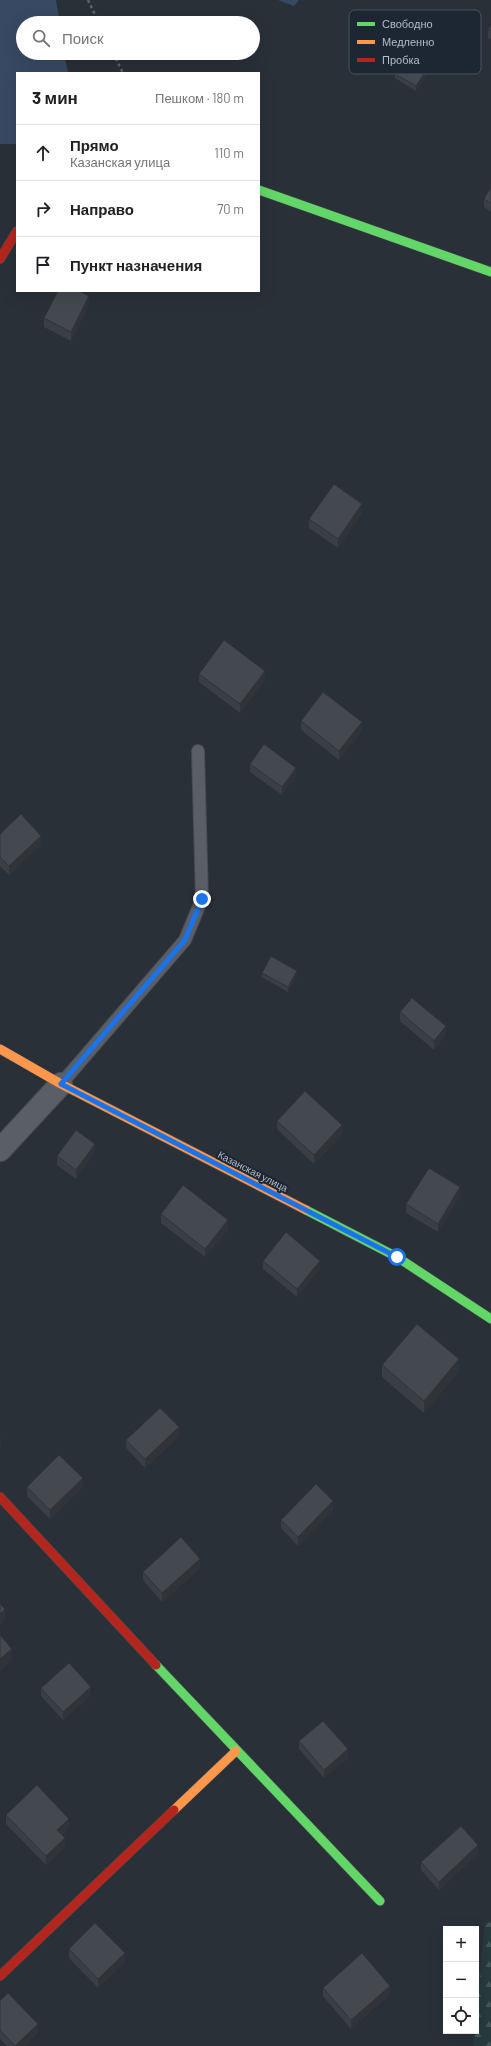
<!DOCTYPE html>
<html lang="ru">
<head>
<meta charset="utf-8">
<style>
  :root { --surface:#fff; --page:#f6f6f6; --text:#202124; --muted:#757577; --line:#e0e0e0 }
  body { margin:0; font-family:Barlow,sans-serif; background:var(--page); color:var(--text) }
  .controls { position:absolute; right:12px; bottom:12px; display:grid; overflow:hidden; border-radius:0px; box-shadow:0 4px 16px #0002 }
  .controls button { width:36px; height:36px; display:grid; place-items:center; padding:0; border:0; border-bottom:1px solid var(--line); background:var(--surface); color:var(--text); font:20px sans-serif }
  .stop { position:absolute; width:12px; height:12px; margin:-9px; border:3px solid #1a73e8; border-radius:50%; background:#fff }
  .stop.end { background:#1a73e8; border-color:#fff; box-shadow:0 1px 4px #0008 }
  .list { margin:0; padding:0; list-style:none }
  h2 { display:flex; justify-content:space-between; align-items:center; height:52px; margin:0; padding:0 16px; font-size:17px }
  h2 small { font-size:13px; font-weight:400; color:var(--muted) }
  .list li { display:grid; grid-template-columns:26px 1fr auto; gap:12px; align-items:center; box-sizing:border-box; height:56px; padding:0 16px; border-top:1px solid var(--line) }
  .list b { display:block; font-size:15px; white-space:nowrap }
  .list p { margin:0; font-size:13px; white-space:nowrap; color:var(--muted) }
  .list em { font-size:13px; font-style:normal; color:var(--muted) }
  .icon { flex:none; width:22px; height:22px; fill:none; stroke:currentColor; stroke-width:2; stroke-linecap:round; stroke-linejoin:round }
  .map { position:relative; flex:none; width:491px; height:2046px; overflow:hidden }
  .search { position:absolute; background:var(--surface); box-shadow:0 4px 16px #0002; left:16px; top:16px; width:244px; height:44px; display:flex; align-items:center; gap:10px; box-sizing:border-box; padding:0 14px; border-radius:22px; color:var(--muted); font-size:15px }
  .panel { position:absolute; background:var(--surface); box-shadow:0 4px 16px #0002; left:16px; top:72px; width:244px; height:220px; border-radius:0px }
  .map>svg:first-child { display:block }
  .forest { fill:url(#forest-firs) }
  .water { fill:#384963 }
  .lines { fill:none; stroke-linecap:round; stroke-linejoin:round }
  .lane-casing { stroke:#484c53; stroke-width:14 }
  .street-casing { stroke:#484c53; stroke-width:24 }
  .fast-casing { stroke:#484c53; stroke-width:10 }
  .slow-casing { stroke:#484c53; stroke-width:10 }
  .jam-casing { stroke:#484c53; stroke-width:10 }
  .path { stroke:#5d636a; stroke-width:2.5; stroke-dasharray:3 3; stroke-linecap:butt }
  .lane { stroke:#5a5e66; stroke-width:12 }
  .street { stroke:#5a5e66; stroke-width:22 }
  .fast { stroke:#63d668; stroke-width:9 }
  .slow { stroke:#ff974d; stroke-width:9 }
  .jam { stroke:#b3261e; stroke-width:9 }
  .wall { fill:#3a3f45 }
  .shaded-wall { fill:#303338 }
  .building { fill:#444950; stroke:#303338 }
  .route { stroke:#1a73e8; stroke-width:5 }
  .labels { text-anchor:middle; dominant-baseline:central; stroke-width:4; stroke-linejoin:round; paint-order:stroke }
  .street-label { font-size:10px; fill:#b4bcc9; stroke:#1d2633 }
  .key { fill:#1d2633; stroke:#4a5360; stroke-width:1 }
  .key-label { font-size:11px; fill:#b4bcc9 }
</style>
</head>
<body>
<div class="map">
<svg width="491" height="2046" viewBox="0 0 491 2046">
  <defs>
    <pattern id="forest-firs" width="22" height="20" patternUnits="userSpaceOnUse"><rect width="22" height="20" fill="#273a3e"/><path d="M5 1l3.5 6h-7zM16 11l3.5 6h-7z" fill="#445559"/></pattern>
  </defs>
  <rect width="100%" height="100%" fill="#2a3038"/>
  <polygon class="forest" points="485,1922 491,1923 491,2046 473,2046 474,2031 476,2031 476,2011"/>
  <g class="water">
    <polygon points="0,0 56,0 60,23 23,23 23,53 64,53 68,73 17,73 17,144 0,144"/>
    <polygon points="278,0 299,0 294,6"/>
  </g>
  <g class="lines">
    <defs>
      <polyline id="lane" points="61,1084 185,940 202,899 198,751"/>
      <polyline id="street" points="0,1150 61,1084"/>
      <g id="fast">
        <polyline points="259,190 491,272"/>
        <polyline points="306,1210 397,1257 491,1319"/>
        <polyline points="156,1665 380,1901"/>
      </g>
      <g id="slow">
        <polyline points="0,1049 61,1084 306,1210"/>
        <polyline points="174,1810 236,1751"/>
      </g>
      <g id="jam">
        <polyline points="0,259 17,231"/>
        <polyline points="0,1497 156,1665"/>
        <polyline points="0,1976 174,1810"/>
      </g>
    </defs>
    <use href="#lane" class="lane-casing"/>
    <use href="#street" class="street-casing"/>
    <use href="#fast" class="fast-casing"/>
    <use href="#slow" class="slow-casing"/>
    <use href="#jam" class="jam-casing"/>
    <g class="path">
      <polyline points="88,0 99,23"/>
      <polyline points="113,53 123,73"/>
    </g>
    <use href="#lane" class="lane"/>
    <use href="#street" class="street"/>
    <use href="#fast" class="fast"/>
    <use href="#slow" class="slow"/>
    <use href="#jam" class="jam"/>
  </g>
  <g class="wall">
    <polygon points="491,25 491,40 488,38 488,29"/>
    <polygon points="429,70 416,91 395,78 395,74"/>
    <polygon points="491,187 491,212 484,207 484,199"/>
    <polygon points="89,305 71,341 44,327 44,318"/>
    <polygon points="362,513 338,548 309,528 309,519"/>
    <polygon points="199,674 265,680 240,713 199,682"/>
    <polygon points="301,721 362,731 339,760 301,730"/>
    <polygon points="250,764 296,776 282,795 250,772"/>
    <polygon points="0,834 41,844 9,875 0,866"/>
    <polygon points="262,973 297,976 288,992 262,977"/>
    <polygon points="400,1012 446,1035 434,1050 400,1021"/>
    <polygon points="277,1121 342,1134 314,1164 277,1129"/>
    <polygon points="95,1153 76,1179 57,1165 57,1156"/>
    <polygon points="460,1196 438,1232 406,1213 406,1204"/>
    <polygon points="161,1214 228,1229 205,1257 161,1223"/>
    <polygon points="263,1261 320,1269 297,1297 263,1269"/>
    <polygon points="382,1365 459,1371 424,1413 382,1377"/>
    <polygon points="179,1436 145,1468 126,1448 126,1440"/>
    <polygon points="27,1487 83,1487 50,1519 27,1496"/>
    <polygon points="333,1510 298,1546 281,1528 281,1520"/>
    <polygon points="200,1568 162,1602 143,1580 143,1572"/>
    <polygon points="41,1688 91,1695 63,1720 41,1696"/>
    <polygon points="299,1741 348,1758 324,1778 299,1749"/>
    <polygon points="6,1815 69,1827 62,1835 65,1847 46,1865 6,1824"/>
    <polygon points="478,1854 439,1890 421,1870 421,1862"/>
    <polygon points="69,1949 125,1962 98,1988 69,1958"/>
    <polygon points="323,1988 390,1994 351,2029 323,1996"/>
    <polygon points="0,2001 38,2032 24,2046 7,2046 0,2039"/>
  </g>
  <g class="shaded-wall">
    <polygon points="429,66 429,70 416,91 416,86"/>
    <polygon points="89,296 89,305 71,341 71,332"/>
    <polygon points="362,504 362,513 338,548 338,539"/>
    <polygon points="265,671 265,680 240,713 240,704"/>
    <polygon points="362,722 362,731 339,760 339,751"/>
    <polygon points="296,768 296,776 282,795 282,787"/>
    <polygon points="41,836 41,844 9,875 9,866"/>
    <polygon points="297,971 297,976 288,992 288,987"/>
    <polygon points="446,1026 446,1035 434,1050 434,1041"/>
    <polygon points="342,1125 342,1134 314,1164 314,1155"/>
    <polygon points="95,1144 95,1153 76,1179 76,1170"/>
    <polygon points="460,1187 460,1196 438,1232 438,1224"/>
    <polygon points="228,1220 228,1229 205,1257 205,1249"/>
    <polygon points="320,1261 320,1269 297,1297 297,1289"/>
    <polygon points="459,1359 459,1371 424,1413 424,1401"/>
    <polygon points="179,1427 179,1436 145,1468 145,1459"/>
    <polygon points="1,1438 1,1447 0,1448 0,1439"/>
    <polygon points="83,1478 83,1487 50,1519 50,1510"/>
    <polygon points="333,1501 333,1510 298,1546 298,1537"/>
    <polygon points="200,1559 200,1568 162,1602 162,1593"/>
    <polygon points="5,1609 5,1621 0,1625 0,1614"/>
    <polygon points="12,1649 12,1661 0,1671 0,1659"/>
    <polygon points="91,1687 91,1695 63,1720 63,1712"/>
    <polygon points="348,1749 348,1758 324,1778 324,1770"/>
    <polygon points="69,1819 69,1827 57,1839 57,1830"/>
    <polygon points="65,1838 65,1847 46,1865 46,1856"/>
    <polygon points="478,1845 478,1854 439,1890 439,1882"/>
    <polygon points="125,1953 125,1962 98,1988 98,1979"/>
    <polygon points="390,1986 390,1994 351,2029 351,2020"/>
    <polygon points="38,2024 38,2032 24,2046 15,2046"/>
  </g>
  <g class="building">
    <polygon points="491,25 491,31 488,29"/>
    <polygon points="407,53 429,66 416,86 395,74"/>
    <polygon points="491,187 491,203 484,199"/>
    <polygon points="58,291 79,291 89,296 71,332 44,318"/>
    <polygon points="334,484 362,504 338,539 309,519"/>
    <polygon points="224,640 265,671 240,704 199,674"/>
    <polygon points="323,692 362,722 339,751 301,721"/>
    <polygon points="264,744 296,768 282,787 250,764"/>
    <polygon points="21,814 41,836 9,866 0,857 0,834"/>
    <polygon points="271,956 297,971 288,987 262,973"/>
    <polygon points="412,998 446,1026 434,1041 400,1012"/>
    <polygon points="305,1091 342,1125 314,1155 277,1121"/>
    <polygon points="76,1130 95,1144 76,1170 57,1156"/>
    <polygon points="429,1168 460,1187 438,1224 406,1204"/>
    <polygon points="183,1185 228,1220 205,1249 161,1214"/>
    <polygon points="286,1232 320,1261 297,1289 263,1261"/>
    <polygon points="417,1324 459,1359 424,1401 382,1365"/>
    <polygon points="160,1408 179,1427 145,1459 126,1440"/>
    <polygon points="59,1455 83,1478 50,1510 27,1487"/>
    <polygon points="316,1484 333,1501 298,1537 281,1520"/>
    <polygon points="181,1537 200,1559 162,1593 143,1572"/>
    <polygon points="0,1604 5,1609 0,1614"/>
    <polygon points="0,1635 12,1649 0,1659"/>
    <polygon points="69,1663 91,1687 63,1712 41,1688"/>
    <polygon points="323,1721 348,1749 324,1770 299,1741"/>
    <polygon points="37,1785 69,1819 57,1830 65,1838 46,1856 6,1815"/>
    <polygon points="461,1826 478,1845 439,1882 421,1862"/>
    <polygon points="95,1923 125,1953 98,1979 69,1949"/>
    <polygon points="362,1953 390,1986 351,2020 323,1988"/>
    <polygon points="8,1993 38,2024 15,2046 0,2030 0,2001"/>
  </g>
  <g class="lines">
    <polyline class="route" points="202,899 185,940 61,1084 397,1257"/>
  </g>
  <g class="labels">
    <g class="street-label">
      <text transform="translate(253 1171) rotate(27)">Казанская улица</text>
    </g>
  </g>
  <rect x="349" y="10" width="132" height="64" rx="6" class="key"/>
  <rect x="357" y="22" width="18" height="4" fill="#63d668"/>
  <rect x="357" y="40" width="18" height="4" fill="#ff974d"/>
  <rect x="357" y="58" width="18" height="4" fill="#b3261e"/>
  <g class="key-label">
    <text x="382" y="28">Свободно</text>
    <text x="382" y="46">Медленно</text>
    <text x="382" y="64">Пробка</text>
  </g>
</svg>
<div class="controls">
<button>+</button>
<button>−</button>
<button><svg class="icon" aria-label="locate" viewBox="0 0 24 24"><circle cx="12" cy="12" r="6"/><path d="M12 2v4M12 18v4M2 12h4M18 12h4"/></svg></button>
</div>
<div class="stop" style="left:397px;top:1257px"></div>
<div class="stop end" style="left:202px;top:899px"></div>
<div class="search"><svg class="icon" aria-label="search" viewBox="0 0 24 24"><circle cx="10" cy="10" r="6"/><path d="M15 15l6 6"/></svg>Поиск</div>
<section class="panel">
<h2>3 мин<small>Пешком · 180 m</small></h2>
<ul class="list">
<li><svg class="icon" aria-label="ahead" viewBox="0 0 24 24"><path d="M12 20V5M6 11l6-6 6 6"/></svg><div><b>Прямо</b><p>Казанская улица</p></div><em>110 m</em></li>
<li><svg class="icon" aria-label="right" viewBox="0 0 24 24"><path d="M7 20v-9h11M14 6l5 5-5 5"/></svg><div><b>Направо</b></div><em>70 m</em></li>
<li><svg class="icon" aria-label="arrive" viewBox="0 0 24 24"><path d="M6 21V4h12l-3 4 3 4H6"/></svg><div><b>Пункт назначения</b></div></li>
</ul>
</section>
</div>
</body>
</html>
